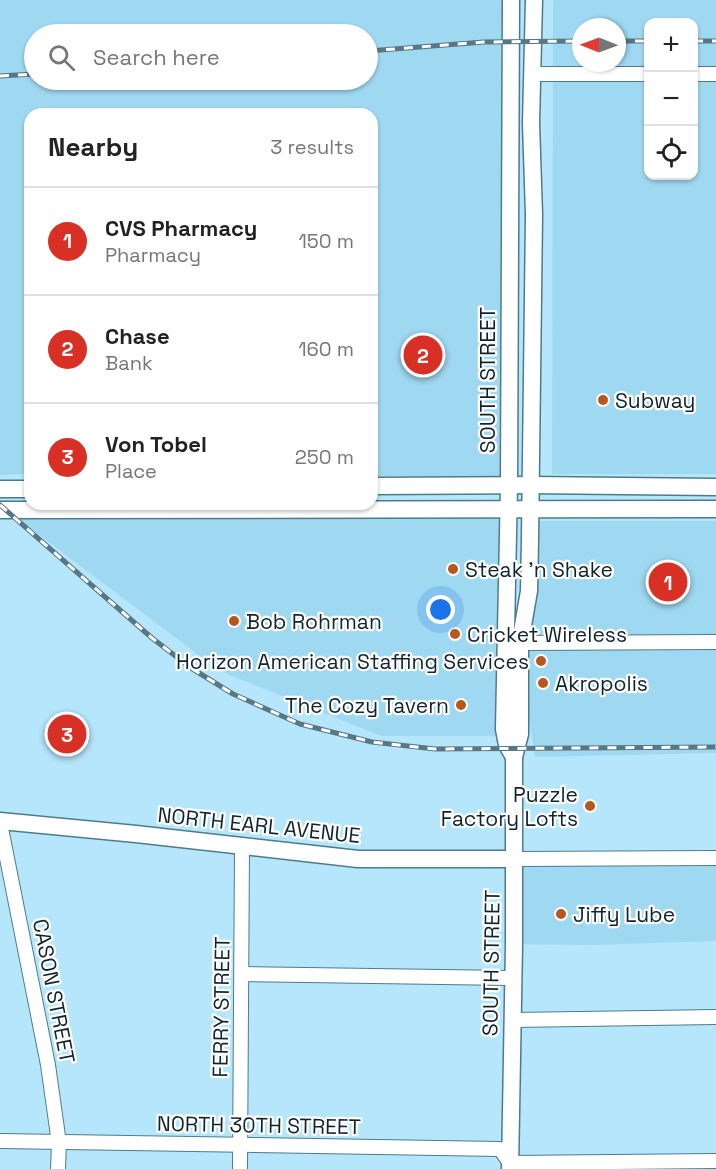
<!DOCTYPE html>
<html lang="en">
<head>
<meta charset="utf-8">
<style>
  :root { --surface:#fff; --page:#f6f6f6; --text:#222; --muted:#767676; --line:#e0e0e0; --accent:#d93025 }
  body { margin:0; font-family:"Space Grotesk",sans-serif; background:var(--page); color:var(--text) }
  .controls { position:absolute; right:18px; top:18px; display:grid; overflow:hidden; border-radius:12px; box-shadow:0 2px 4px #0004 }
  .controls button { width:54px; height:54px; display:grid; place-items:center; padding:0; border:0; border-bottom:2px solid var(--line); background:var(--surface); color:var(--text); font:30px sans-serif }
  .compass { position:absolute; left:572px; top:18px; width:54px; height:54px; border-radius:50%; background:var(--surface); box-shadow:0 2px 4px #0004; rotate:271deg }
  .you { position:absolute; left:441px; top:610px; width:21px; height:21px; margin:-15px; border:4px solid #fff; border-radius:50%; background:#1a73e8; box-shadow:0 0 0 9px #1a73e833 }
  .badge { display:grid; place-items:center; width:39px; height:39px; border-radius:50%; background:var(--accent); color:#fff; font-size:20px; font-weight:700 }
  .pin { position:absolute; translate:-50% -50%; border:3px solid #fff; box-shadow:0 2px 6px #0006 }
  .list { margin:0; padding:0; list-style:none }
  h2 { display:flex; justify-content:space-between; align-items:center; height:78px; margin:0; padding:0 24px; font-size:26px }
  h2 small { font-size:20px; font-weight:400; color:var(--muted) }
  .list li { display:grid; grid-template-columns:39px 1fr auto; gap:18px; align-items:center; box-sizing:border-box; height:108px; padding:0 24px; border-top:2px solid var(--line) }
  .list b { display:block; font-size:22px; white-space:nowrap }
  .list p { margin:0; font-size:20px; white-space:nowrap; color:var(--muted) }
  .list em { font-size:20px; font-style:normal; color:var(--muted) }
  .icon { flex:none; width:33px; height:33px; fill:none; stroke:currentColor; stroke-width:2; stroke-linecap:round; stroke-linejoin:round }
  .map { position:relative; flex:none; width:716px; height:1169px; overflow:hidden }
  .search { position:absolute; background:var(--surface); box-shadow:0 2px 4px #0004; left:24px; top:24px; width:354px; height:66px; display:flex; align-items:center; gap:15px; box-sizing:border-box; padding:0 21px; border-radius:33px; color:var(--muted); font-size:22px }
  .panel { position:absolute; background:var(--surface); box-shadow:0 2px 4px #0004; left:24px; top:108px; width:354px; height:402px; border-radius:18px }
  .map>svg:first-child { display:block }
  .built { fill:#9fd8f1; fill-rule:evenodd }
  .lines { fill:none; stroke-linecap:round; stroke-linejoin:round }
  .minor-casing { stroke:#4d7b8e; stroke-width:16 }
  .major-casing { stroke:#4d7b8e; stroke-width:19 }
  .minor { stroke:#fff; stroke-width:14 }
  .major { stroke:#fff; stroke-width:16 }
  .rail-casing { stroke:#577785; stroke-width:5 }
  .rail { stroke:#fff; stroke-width:3; stroke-dasharray:9; stroke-linecap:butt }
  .poi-dot { fill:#b9561e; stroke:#fff; stroke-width:2 }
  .labels { text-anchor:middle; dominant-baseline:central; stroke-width:4.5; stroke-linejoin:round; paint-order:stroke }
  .street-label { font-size:21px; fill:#11242c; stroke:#fff }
  .poi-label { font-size:21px; fill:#11242c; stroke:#fff; text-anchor:start }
</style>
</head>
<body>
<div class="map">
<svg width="716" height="1169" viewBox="0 0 716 1169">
  <rect width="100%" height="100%" fill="#b5e6fc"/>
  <g class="built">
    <path d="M0,0H506L500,477L372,476V114H30V474L0,475ZM34,34H368V80H34Z"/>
    <path d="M553,0H716V474H552ZM648,22H694V176H648ZM581,27H617V63H581Z"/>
    <polygon points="6,510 508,510 505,736 381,736 220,671"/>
    <polygon points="532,521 716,521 716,753 535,757 529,715"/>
    <polygon points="716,858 716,941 592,945 514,944 514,859"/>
  </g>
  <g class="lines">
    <defs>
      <g id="minor">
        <polyline points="532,74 648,74"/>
        <polyline points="694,74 716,74"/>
        <polyline points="520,643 715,642"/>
        <polyline points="0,823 48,1065 59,1143 58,1169"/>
        <polyline points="514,859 716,858"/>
        <polyline points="242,974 513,978"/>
        <polyline points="512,1020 716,1017"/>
        <polyline points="0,1141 500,1149 510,1163 716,1161"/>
        <polyline points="240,1169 242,846"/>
      </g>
      <g id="major">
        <polyline points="511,0 509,485 504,729 507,745 514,757"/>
        <polyline points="372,486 530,485 716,487"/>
        <polyline points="0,489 30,489"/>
        <polyline points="0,510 716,509"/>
        <polyline points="0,821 136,834 358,859 514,859"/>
        <polyline points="510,1169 514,944 514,757 520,734 520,643 529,591 530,539 534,215 531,123 534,0"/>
      </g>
    </defs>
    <use href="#minor" class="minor-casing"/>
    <use href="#major" class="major-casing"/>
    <use href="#minor" class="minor"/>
    <use href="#major" class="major"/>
    <defs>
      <g id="rail">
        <polyline points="617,41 648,41"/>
        <polyline points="694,41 716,41"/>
        <polyline points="368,51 484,42 581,41"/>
        <polyline points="0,76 34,74"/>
        <polyline points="0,505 152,638 191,668 233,694 300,724 372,742 435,749 716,747"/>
      </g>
    </defs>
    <use href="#rail" class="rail-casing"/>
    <use href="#rail" class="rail"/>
  </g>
  <g class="poi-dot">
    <circle cx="603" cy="400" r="6"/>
    <circle cx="453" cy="569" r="6"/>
    <circle cx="234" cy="621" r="6"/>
    <circle cx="455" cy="634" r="6"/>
    <circle cx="541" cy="661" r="6"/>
    <circle cx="543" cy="683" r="6"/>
    <circle cx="461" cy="705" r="6"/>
    <circle cx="590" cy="806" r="6"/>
    <circle cx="561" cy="914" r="6"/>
  </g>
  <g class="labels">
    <g class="street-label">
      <text transform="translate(487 380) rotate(-90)">SOUTH STREET</text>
      <text transform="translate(259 825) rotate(6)">NORTH EARL AVENUE</text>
      <text transform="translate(491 963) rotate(-89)">SOUTH STREET</text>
      <text transform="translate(54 991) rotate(79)">CASON STREET</text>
      <text transform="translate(221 1007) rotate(-89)">FERRY STREET</text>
      <text transform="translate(259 1125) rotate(1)">NORTH 30TH STREET</text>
    </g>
    <g class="poi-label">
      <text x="615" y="400">Subway</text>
      <text x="465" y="569">Steak 'n Shake</text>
      <text x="246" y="621">Bob Rohrman</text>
      <text x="467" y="634">Cricket Wireless</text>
      <text x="529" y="661" text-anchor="end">Horizon American Staffing Services</text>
      <text x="555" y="683">Akropolis</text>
      <text x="449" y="705" text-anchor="end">The Cozy Tavern</text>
      <text x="578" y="794" text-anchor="end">Puzzle<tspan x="578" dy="24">Factory Lofts</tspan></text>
      <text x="573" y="914">Jiffy Lube</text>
    </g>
  </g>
</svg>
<div class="controls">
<button>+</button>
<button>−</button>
<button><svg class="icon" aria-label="locate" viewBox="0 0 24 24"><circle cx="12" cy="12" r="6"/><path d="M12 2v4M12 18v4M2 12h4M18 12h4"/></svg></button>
</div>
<svg class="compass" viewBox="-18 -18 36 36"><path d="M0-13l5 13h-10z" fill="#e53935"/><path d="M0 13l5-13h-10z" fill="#767676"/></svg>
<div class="you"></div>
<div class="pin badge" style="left:668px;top:582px">1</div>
<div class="pin badge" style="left:423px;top:355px">2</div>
<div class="pin badge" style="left:67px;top:734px">3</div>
<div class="search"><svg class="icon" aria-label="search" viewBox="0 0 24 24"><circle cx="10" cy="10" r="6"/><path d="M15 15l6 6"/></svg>Search here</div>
<section class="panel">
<h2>Nearby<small>3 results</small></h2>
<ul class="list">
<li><span class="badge">1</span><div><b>CVS Pharmacy</b><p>Pharmacy</p></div><em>150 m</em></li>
<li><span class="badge">2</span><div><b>Chase</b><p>Bank</p></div><em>160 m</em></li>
<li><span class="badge">3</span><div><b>Von Tobel</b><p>Place</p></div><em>250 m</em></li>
</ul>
</section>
</div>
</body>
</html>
